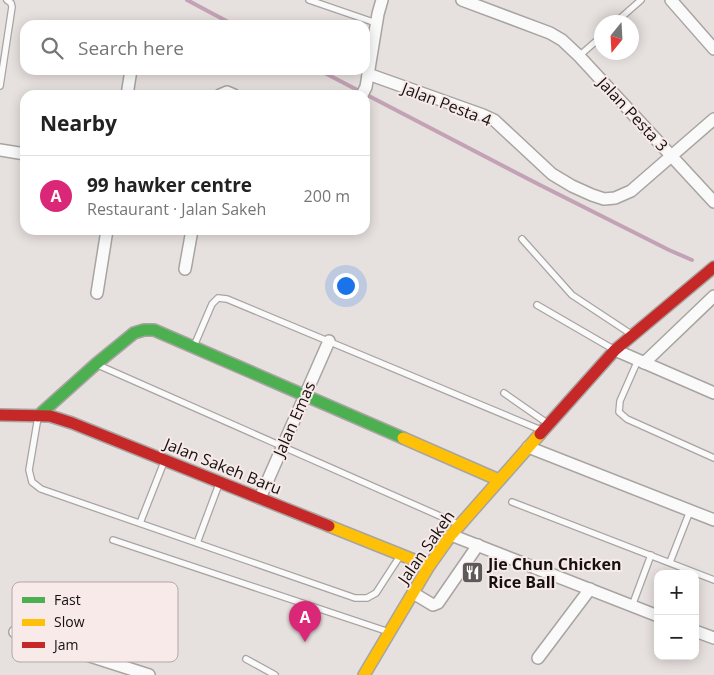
<!DOCTYPE html>
<html lang="en">
<head>
<meta charset="utf-8">
<style>
  :root { --surface:#fff; --page:#f2f2f2; --text:#222; --muted:#767676; --line:#e0e0e0; --accent:#db2777 }
  body { margin:0; font-family:"Open Sans",sans-serif; background:var(--page); color:var(--text) }
  .controls { position:absolute; right:15px; bottom:15px; display:grid; overflow:hidden; border-radius:10px; box-shadow:0 2px 12px #0003 }
  .controls button { width:45px; height:45px; display:grid; place-items:center; padding:0; border:0; border-bottom:1px solid var(--line); background:var(--surface); color:var(--text); font:25px sans-serif }
  .compass { position:absolute; left:594px; top:15px; width:45px; height:45px; border-radius:50%; background:var(--surface); box-shadow:0 2px 12px #0003; rotate:198deg }
  .you { position:absolute; left:345px; top:285px; width:18px; height:18px; margin:-12px; border:4px solid #fff; border-radius:50%; background:#1a73e8; box-shadow:0 0 0 8px #1a73e833 }
  .badge { display:grid; place-items:center; width:32px; height:32px; border-radius:50%; background:var(--accent); color:#fff; font-size:16px; font-weight:700 }
  .pin { position:absolute; translate:-50% -41px; filter:drop-shadow(0 1px 2px #0008) }
  .pin::after { content:''; position:absolute; top:26px; width:18px; height:15px; background:inherit; clip-path:polygon(0 0,100% 0,50% 100%) }
  .list { margin:0; padding:0; list-style:none }
  h2 { display:flex; justify-content:space-between; align-items:center; height:65px; margin:0; padding:0 20px; font-size:21px }
  h2 small { font-size:16px; font-weight:400; color:var(--muted) }
  .list li { display:grid; grid-template-columns:32px 1fr auto; gap:15px; align-items:center; box-sizing:border-box; height:80px; padding:0 20px; border-top:1px solid var(--line) }
  .list b { display:block; font-size:19px; white-space:nowrap }
  .list p { margin:0; font-size:16px; white-space:nowrap; color:var(--muted) }
  .list em { font-size:16px; font-style:normal; color:var(--muted) }
  .icon { flex:none; width:28px; height:28px; fill:none; stroke:currentColor; stroke-width:2; stroke-linecap:round; stroke-linejoin:round }
  .map { position:relative; flex:none; width:714px; height:675px; overflow:hidden }
  .search { position:absolute; background:var(--surface); box-shadow:0 2px 12px #0003; left:20px; top:20px; width:350px; height:55px; display:flex; align-items:center; gap:12px; box-sizing:border-box; padding:0 18px; border-radius:15px; color:var(--muted); font-size:19px }
  .panel { position:absolute; background:var(--surface); box-shadow:0 2px 12px #0003; left:20px; top:90px; width:350px; height:145px; border-radius:15px }
  .map>svg:first-child { display:block }
  .lines { fill:none; stroke-linecap:round; stroke-linejoin:round }
  .stream { stroke:#c3a2b5; stroke-width:4 }
  .lane-casing { stroke:#a8a4a2; stroke-width:8 }
  .street-casing { stroke:#a8a4a2; stroke-width:14 }
  .fast-casing { stroke:#a8a4a2; stroke-width:14 }
  .slow-casing { stroke:#a8a4a2; stroke-width:14 }
  .jam-casing { stroke:#a8a4a2; stroke-width:14 }
  .lane { stroke:#fbfafa; stroke-width:5.5 }
  .street { stroke:#fbfafa; stroke-width:11 }
  .fast { stroke:#4caf50; stroke-width:11 }
  .slow { stroke:#ffc107; stroke-width:11 }
  .jam { stroke:#c62828; stroke-width:11 }
  .labels { text-anchor:middle; dominant-baseline:central; stroke-width:4; stroke-linejoin:round; paint-order:stroke }
  .street-label { font-size:16px; fill:#151110; stroke:#f7eae8 }
  .poi-label { font-size:16px; font-weight:bold; fill:#151110; stroke:#f7eae8; text-anchor:start }
  .key { fill:#f7eae8; stroke:#b3a9a7; stroke-width:1 }
  .key-label { font-size:14px; fill:#151110 }
</style>
</head>
<body>
<div class="map">
<svg width="714" height="675" viewBox="0 0 714 675">
  <rect width="100%" height="100%" fill="#e6e0de"/>
  <g class="lines">
    <g class="stream">
      <polyline points="187,0 234,25"/>
      <polyline points="319,70 538,184 669,250 692,260"/>
    </g>
    <defs>
      <g id="lane">
        <polyline points="309,0 376,23"/>
        <polyline points="616,22 641,0"/>
        <polyline points="579,56 602,36"/>
        <polyline points="0,86 12,7 11,3 7,0"/>
        <polyline points="522,239 572,295 631,334"/>
        <polyline points="537,305 613,349"/>
        <polyline points="194,346 212,304 218,298 227,299 541,430"/>
        <polyline points="638,360 620,401 619,412 627,419 714,458"/>
        <polyline points="98,365 458,524"/>
        <polyline points="504,393 547,423"/>
        <polyline points="38,417 29,470 32,482 41,489 355,598 367,598 376,593 400,556"/>
        <polyline points="512,502 714,580"/>
        <polyline points="140,523 164,462"/>
        <polyline points="113,540 389,632"/>
        <polyline points="197,543 219,484"/>
        <polyline points="670,562 690,511"/>
        <polyline points="632,606 651,555"/>
        <polyline points="246,659 275,675"/>
      </g>
      <g id="street">
        <polyline points="462,0 550,33 562,40 579,56 714,202"/>
        <polyline points="671,0 714,49"/>
        <polyline points="368,74 483,115 494,120 552,174 572,186 592,195 604,199 615,198 631,191 714,119"/>
        <polyline points="127,95 131,70"/>
        <polyline points="220,95 227,92 234,95"/>
        <polyline points="362,95 366,87 378,14 382,0"/>
        <polyline points="0,150 25,154"/>
        <polyline points="185,269 192,230"/>
        <polyline points="97,293 107,230"/>
        <polyline points="615,350 714,393"/>
        <polyline points="644,363 714,296"/>
        <polyline points="528,447 714,520"/>
        <polyline points="260,498 329,341"/>
        <polyline points="451,535 658,616"/>
        <polyline points="413,593 433,605 438,603 478,545"/>
        <polyline points="695,631 714,638"/>
        <polyline points="15,632 149,675"/>
        <polyline points="538,658 590,589"/>
      </g>
      <polyline id="fast" points="38,416 96,364 134,333 144,330 154,330 403,438"/>
      <g id="slow">
        <polyline points="403,438 499,480"/>
        <polyline points="329,526 429,566"/>
        <polyline points="364,675 429,566 451,535 540,434"/>
      </g>
      <g id="jam">
        <polyline points="0,415 50,416 72,423 329,526"/>
        <polyline points="540,434 615,350 714,267"/>
      </g>
    </defs>
    <use href="#lane" class="lane-casing"/>
    <use href="#street" class="street-casing"/>
    <use href="#fast" class="fast-casing"/>
    <use href="#slow" class="slow-casing"/>
    <use href="#jam" class="jam-casing"/>
    <use href="#lane" class="lane"/>
    <use href="#street" class="street"/>
    <use href="#fast" class="fast"/>
    <use href="#slow" class="slow"/>
    <use href="#jam" class="jam"/>
  </g>
  <defs>
    <symbol id="restaurant-square" viewBox="-11 -11 22 22"><rect x="-9" y="-9" width="18" height="18" rx="4" fill="#5e5958" stroke="#f7eae8"/><path d="M-5-6h1v4h1v-4h1v4h1v-4h1v5L-1.5 .5V6h-2V.5L-5-1ZM5-6V6H3V1.5H1.5Q1.5-4 5-6Z" fill="#fff"/></symbol>
  </defs>
  <g fill-rule="evenodd">
    <use href="#restaurant-square" x="460" y="560" width="25" height="25"/>
  </g>
  <g class="labels">
    <g class="street-label">
      <text transform="translate(447 104) rotate(21)">Jalan Pesta 4</text>
      <text transform="translate(633 114) rotate(47)">Jalan Pesta 3</text>
      <text transform="translate(294 419) rotate(-66)">Jalan Emas</text>
      <text transform="translate(223 466) rotate(22)">Jalan Sakeh Baru</text>
      <text transform="translate(426 547) rotate(-55)">Jalan Sakeh</text>
    </g>
    <g class="poi-label">
      <text x="488" y="564">Jie Chun Chicken<tspan x="488" dy="18">Rice Ball</tspan></text>
    </g>
  </g>
  <rect x="12" y="582" width="166" height="80" rx="8" class="key"/>
  <rect x="22" y="597" width="23" height="6" fill="#4caf50"/>
  <rect x="22" y="619" width="23" height="7" fill="#ffc107"/>
  <rect x="22" y="642" width="23" height="6" fill="#c62828"/>
  <g class="key-label">
    <text x="54" y="605">Fast</text>
    <text x="54" y="627">Slow</text>
    <text x="54" y="650">Jam</text>
  </g>
</svg>
<div class="controls">
<button>+</button>
<button>−</button>
</div>
<svg class="compass" viewBox="-18 -18 36 36"><path d="M0-13l5 13h-10z" fill="#e53935"/><path d="M0 13l5-13h-10z" fill="#767676"/></svg>
<div class="you"></div>
<div class="pin badge" style="left:305px;top:642px">A</div>
<div class="search"><svg class="icon" aria-label="search" viewBox="0 0 24 24"><circle cx="10" cy="10" r="6"/><path d="M15 15l6 6"/></svg>Search here</div>
<section class="panel">
<h2>Nearby<small></small></h2>
<ul class="list">
<li><span class="badge">A</span><div><b>99 hawker centre</b><p>Restaurant · Jalan Sakeh</p></div><em>200 m</em></li>
</ul>
</section>
</div>
</body>
</html>
